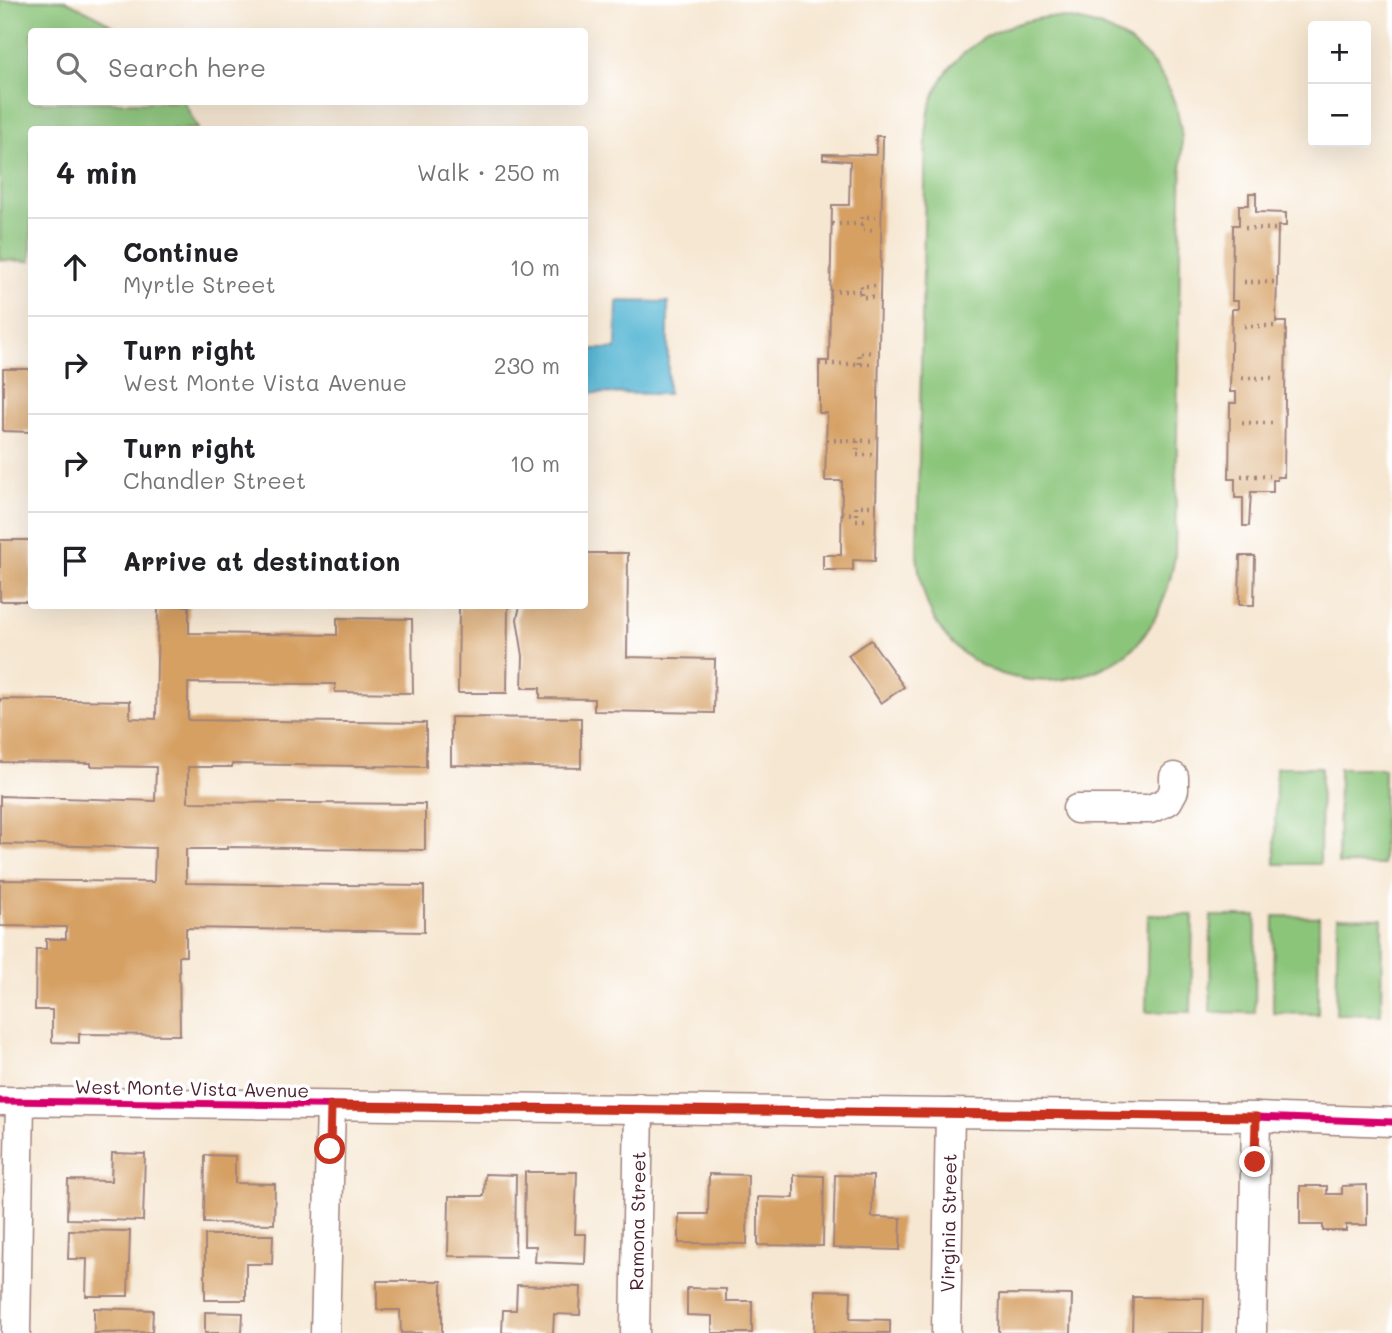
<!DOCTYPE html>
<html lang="en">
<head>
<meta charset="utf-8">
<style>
  :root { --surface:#fff; --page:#f6f6f6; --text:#202124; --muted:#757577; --line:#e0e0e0 }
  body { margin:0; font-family:Mali,sans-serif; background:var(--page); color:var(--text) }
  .controls { position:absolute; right:21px; top:21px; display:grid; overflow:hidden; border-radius:7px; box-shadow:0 7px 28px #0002 }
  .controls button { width:63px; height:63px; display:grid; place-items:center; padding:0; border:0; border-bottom:2px solid var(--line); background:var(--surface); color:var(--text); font:35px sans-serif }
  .stop { position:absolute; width:21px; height:21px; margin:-16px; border:5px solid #c8321e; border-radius:50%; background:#fff }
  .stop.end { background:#c8321e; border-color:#fff; box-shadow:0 2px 7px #0008 }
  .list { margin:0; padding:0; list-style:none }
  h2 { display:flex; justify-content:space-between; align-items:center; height:91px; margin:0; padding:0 28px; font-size:30px }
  h2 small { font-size:23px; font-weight:400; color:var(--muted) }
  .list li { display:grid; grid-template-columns:46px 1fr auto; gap:21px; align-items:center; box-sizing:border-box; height:98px; padding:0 28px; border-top:2px solid var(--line) }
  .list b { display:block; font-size:26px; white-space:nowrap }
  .list p { margin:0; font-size:23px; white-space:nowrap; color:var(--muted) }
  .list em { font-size:23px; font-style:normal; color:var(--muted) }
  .icon { flex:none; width:38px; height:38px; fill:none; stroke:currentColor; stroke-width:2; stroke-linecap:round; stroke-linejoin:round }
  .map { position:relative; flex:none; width:1392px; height:1333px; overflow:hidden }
  .search { position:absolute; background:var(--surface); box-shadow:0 7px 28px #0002; left:28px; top:28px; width:560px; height:77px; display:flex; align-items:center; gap:18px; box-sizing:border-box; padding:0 24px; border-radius:7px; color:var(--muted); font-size:26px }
  .panel { position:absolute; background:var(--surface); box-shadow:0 7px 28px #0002; left:28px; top:126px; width:560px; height:483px; border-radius:7px }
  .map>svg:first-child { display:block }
  .green { fill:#8bc57a; stroke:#6a7252; stroke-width:2 }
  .water { fill:#55b6d4; stroke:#506a80; stroke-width:2 }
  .building { fill:#d6a064 }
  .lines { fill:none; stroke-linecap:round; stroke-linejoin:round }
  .minor-casing { stroke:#a0837e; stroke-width:31 }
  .path { stroke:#a0837e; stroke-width:4.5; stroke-dasharray:2 5; stroke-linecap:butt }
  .minor { stroke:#fff; stroke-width:28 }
  .cycleway-casing { stroke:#fff; stroke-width:11 }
  .cycleway { stroke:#d6006c; stroke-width:7 }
  .route { stroke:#c8321e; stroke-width:9 }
  .labels { text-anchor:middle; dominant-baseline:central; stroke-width:7; stroke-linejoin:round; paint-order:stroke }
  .street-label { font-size:19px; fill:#4a1f2b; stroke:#fff }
</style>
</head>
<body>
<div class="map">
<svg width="1392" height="1333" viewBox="0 0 1392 1333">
  <rect width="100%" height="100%" fill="#fff"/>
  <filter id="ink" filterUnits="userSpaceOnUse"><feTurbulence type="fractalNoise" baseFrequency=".0143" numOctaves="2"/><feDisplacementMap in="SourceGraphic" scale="14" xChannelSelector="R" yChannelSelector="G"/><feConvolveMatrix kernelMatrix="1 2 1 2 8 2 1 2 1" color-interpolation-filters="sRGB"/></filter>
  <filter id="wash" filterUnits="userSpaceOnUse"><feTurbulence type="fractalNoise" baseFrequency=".00686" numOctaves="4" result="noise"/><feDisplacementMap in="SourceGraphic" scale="28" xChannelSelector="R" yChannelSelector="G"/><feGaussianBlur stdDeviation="1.57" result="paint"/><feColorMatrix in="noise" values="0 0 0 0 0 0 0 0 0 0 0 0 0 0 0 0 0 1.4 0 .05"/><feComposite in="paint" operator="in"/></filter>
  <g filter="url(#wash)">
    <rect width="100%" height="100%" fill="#f6e7d2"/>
    <g class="green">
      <polygon points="0,0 65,0 97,16 120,31 32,32 32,102 184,102 198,129 32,130 31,261 0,260"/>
      <path d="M1048,17C1123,19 1175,64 1182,139L1175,555C1170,588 1160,617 1138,643C1131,652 1119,659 1108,665C1051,695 973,682 937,624C924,603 919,578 917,553L926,134C927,126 928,116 930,107C946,52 995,24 1048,17Z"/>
      <polygon points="1276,767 1321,767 1320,864 1275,864"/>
      <polygon points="1339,768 1384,768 1383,865 1338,864"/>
      <polygon points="1148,915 1193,915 1191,1012 1146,1012"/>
      <polygon points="1211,916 1256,916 1255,1013 1210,1012"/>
      <polygon points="1274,916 1319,917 1318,1014 1273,1013"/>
      <polygon points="1338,917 1382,918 1381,1015 1336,1014"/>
    </g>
    <polygon class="water" points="617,301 668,302 668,394 585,393 585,349 616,349"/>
    <g id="blocks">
      <g class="building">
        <polygon points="876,136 883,136 875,561 853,560 853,570 823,570 823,555 841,555 842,481 825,481 827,413 819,413 819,361 829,361 832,205 849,205 850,161 823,159 823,154 876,155"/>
        <polygon points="1249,193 1256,193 1256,212 1286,213 1286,226 1278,226 1276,322 1286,322 1284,477 1277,477 1277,480 1273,480 1273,492 1251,492 1249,526 1243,526 1243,498 1235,498 1235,479 1229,479 1230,403 1236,403 1236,392 1230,392 1232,309 1238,309 1238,301 1232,301 1233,225 1239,225 1239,205 1249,205"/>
        <polygon points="3,369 32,369 32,432 3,431"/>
        <rect x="0" y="540" width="32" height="61"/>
        <polygon points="584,553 628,553 627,657 715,659 714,713 594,711 594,699 540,698 540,688 522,688 523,656 517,619 520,606 584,606"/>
        <polygon points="1240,556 1255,556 1254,605 1239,605"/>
        <polygon points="158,606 189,606 189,633 337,635 337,618 412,619 413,693 335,692 335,684 188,683 188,720 426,723 426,767 232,764 232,767 188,767 188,802 425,804 425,850 227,847 227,849 186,849 186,883 424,886 424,932 186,928 186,956 179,956 180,1035 79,1034 79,1043 52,1042 52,1010 35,1010 36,949 46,949 46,939 66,939 66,927 0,926 0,880 154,882 155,848 0,844 0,796 155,801 156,767 91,766 91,763 0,762 0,699 130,701 130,718 156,719"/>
        <polygon points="459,606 508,606 507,693 458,693"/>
        <polygon points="871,640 904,687 881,703 848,655"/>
        <polygon points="451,717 581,718 581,768 451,765"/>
        <polygon points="112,1153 145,1154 143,1221 67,1219 68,1180 111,1181"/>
        <polygon points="205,1155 235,1156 235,1183 275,1184 274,1224 204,1223"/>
        <polygon points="525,1172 577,1172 575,1234 586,1234 585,1264 535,1262 536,1246 524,1246"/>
        <polygon points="485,1174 516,1175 515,1257 448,1256 449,1196 484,1196"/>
        <polygon points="709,1174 748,1175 747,1244 679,1243 679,1214 708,1214"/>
        <polygon points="794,1175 824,1176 823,1246 758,1245 758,1197 794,1198"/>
        <polygon points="835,1175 873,1176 872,1217 901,1218 900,1250 833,1248"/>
        <polygon points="1367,1185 1367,1225 1346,1225 1346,1231 1323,1231 1323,1225 1300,1225 1300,1186 1327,1186 1327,1194 1342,1194 1342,1186"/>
        <polygon points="69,1230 130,1231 128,1296 86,1296 87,1259 68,1259"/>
        <polygon points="205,1235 273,1235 272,1264 246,1264 246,1300 205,1300"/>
        <polygon points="377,1281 442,1281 442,1333 401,1333 400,1310 377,1310"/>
        <polygon points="517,1285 581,1287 580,1315 554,1314 553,1333 502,1333 503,1310 516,1310"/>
        <polygon points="687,1288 726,1289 726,1301 752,1301 752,1333 712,1333 712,1316 687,1315"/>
        <polygon points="815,1290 851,1291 850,1319 890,1320 890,1333 814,1333"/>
        <polygon points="1000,1294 1072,1295 1071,1333 999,1333"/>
        <polygon points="1133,1297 1204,1298 1203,1333 1132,1333"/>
        <polygon points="94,1308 153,1310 152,1332 94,1333"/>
        <polygon points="205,1312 243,1313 242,1333 205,1333"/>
      </g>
    </g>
  </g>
  <g filter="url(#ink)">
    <use href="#blocks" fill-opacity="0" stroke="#a0837e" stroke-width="2"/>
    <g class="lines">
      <defs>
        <g id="minor">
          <polyline points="1077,809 1150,809 1168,801 1174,790 1174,777"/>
          <polyline points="0,1101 1256,1117 1392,1122"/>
          <polyline points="16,1333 20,1101"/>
          <polyline points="325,1333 331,1106"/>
          <polyline points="635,1333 639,1108"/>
          <polyline points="946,1333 950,1113"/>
          <polyline points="1252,1333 1256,1117"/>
        </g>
      </defs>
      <use href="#minor" class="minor-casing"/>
      <g class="path">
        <polyline points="876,217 862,217 862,230 877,230"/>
        <polyline points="832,224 862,224"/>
        <polyline points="1245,228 1275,229"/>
        <polyline points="1244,282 1274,282"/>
        <polyline points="875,286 861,286 861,297 875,297"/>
        <polyline points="830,291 861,291"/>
        <polyline points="1244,326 1274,326"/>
        <polyline points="819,364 874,364"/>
        <polyline points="859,364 859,352 874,353"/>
        <polyline points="1242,378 1274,378"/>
        <polyline points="1242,423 1274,423"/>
        <polyline points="827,440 872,441"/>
        <polyline points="857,441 857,455 872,455"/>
        <polyline points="1241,476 1270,476"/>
        <polyline points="870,506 856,506 856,520 870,520"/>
        <polyline points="842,513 856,514"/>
      </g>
      <use href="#minor" class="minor"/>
      <defs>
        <polyline id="cycleway" points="0,1101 1256,1117 1392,1122"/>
      </defs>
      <use href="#cycleway" class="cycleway-casing"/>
      <use href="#cycleway" class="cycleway"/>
    </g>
  </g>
  <g class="lines" filter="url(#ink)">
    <polyline class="route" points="330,1149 331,1106 1256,1117 1255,1162"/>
  </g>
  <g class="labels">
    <g class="street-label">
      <text transform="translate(192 1088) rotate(1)">West Monte Vista Avenue</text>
      <text transform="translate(637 1221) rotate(-89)">Ramona Street</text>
      <text transform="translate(948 1223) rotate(-89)">Virginia Street</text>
    </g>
  </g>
</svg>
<div class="controls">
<button>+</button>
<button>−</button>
</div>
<div class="stop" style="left:330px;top:1149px"></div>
<div class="stop end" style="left:1255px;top:1162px"></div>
<div class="search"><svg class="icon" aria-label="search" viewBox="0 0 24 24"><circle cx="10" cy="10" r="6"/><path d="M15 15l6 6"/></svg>Search here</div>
<section class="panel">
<h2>4 min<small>Walk · 250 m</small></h2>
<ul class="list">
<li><svg class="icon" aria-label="ahead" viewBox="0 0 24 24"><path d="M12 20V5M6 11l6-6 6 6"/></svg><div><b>Continue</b><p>Myrtle Street</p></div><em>10 m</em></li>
<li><svg class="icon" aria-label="right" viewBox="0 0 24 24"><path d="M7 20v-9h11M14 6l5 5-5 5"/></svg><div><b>Turn right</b><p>West Monte Vista Avenue</p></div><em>230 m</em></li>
<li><svg class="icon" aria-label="right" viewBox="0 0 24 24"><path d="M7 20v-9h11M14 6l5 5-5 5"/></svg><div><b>Turn right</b><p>Chandler Street</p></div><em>10 m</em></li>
<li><svg class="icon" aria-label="arrive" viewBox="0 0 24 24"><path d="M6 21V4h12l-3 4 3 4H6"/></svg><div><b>Arrive at destination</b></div></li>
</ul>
</section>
</div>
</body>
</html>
